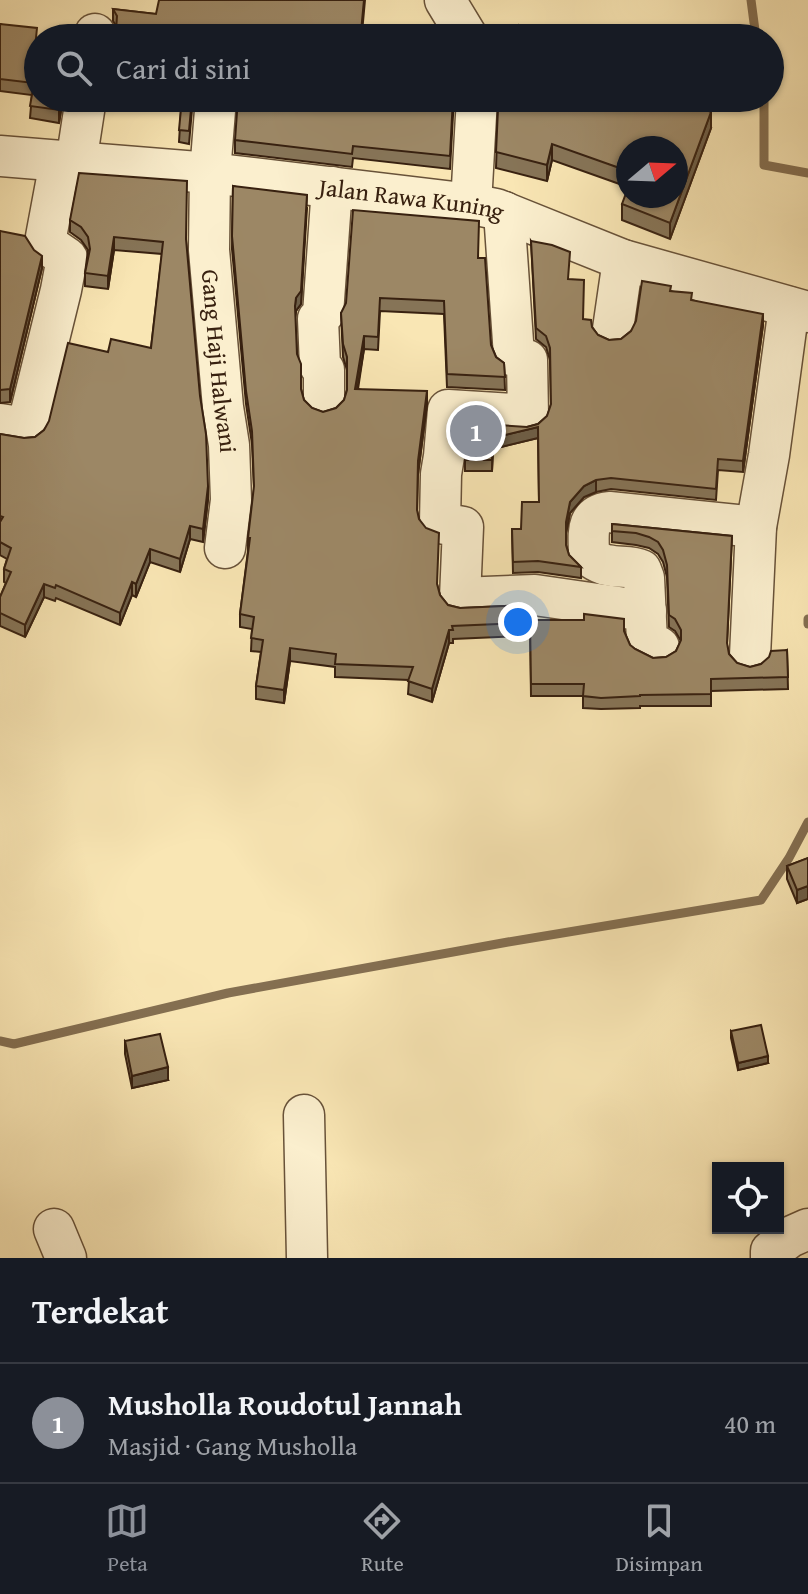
<!DOCTYPE html>
<html lang="id">
<head>
<meta charset="utf-8">
<style>
  :root { --surface:#171b24; --page:#242831; --text:#f1f3f6; --muted:#9ea1a6; --line:#363941; --accent:#8c9099 }
  body { margin:0; font-family:"Gentium Book Plus",serif; background:var(--page); color:var(--text) }
  .controls { position:absolute; right:24px; bottom:24px; display:grid; overflow:hidden; border-radius:0px; box-shadow:0 2px 6px #0004 }
  .controls button { width:72px; height:72px; display:grid; place-items:center; padding:0; border:0; border-bottom:2px solid var(--line); background:var(--surface); color:var(--text); font:40px sans-serif }
  .compass { position:absolute; left:616px; top:136px; width:72px; height:72px; border-radius:50%; background:var(--surface); box-shadow:0 2px 6px #0004; rotate:71deg }
  .you { position:absolute; left:518px; top:622px; width:28px; height:28px; margin:-20px; border:6px solid #fff; border-radius:50%; background:#1a73e8; box-shadow:0 0 0 12px #1a73e833 }
  .badge { display:grid; place-items:center; width:52px; height:52px; border-radius:50%; background:var(--accent); color:#fff; font-size:26px; font-weight:700 }
  .pin { position:absolute; translate:-50% -50%; border:4px solid #fff; box-shadow:0 2px 8px #0006 }
  .list { margin:0; padding:0; list-style:none }
  h2 { display:flex; justify-content:space-between; align-items:center; height:104px; margin:0; padding:0 32px; font-size:34px }
  h2 small { font-size:26px; font-weight:400; color:var(--muted) }
  .list li { display:grid; grid-template-columns:52px 1fr auto; gap:24px; align-items:center; box-sizing:border-box; height:120px; padding:0 32px; border-top:2px solid var(--line) }
  .list b { display:block; font-size:30px; white-space:nowrap }
  .list p { margin:0; font-size:26px; white-space:nowrap; color:var(--muted) }
  .list em { font-size:26px; font-style:normal; color:var(--muted) }
  .icon { flex:none; width:44px; height:44px; fill:none; stroke:currentColor; stroke-width:2; stroke-linecap:round; stroke-linejoin:round }
  .map { position:relative; flex:none; width:808px; height:1258px; overflow:hidden }
  .search { position:absolute; background:var(--surface); box-shadow:0 2px 6px #0004; left:24px; right:24px; top:24px; height:88px; display:flex; align-items:center; gap:20px; box-sizing:border-box; padding:0 28px; border-radius:44px; color:var(--muted); font-size:30px }
  .sheet { height:224px; background:var(--surface) }
  nav { display:flex; justify-content:space-around; align-items:center; box-sizing:border-box; height:112px; border-top:2px solid var(--line); background:var(--surface); font-size:22px; color:var(--muted) }
  nav a { display:grid; justify-items:center; gap:4px }
  nav .on { color:var(--accent) }
  .map>svg:first-child { display:block }
  .lines { fill:none; stroke-linecap:round; stroke-linejoin:round }
  .stream { stroke:#846f51; stroke-width:9 }
  .minor-casing { stroke:#685239; stroke-width:43 }
  .minor { stroke:#fbefce; stroke-width:40 }
  .wall { fill:#867457; stroke:#382110; stroke-width:2 }
  .shaded-wall { fill:#6d5e47; stroke:#382110; stroke-width:2 }
  .building { fill:#9c8765; stroke:#382110; stroke-width:2 }
  .labels { text-anchor:middle; dominant-baseline:central; stroke-width:8; stroke-linejoin:round; paint-order:stroke }
  .street-label { font-size:24px; fill:#382110; stroke:#fbefce }
</style>
</head>
<body>
<div class="map">
<svg width="808" height="1258" viewBox="0 0 808 1258">
  <rect width="100%" height="100%" fill="#f9e6b4"/>
  <filter id="stains"><feTurbulence type="fractalNoise" baseFrequency=".0025" numOctaves="4"/><feColorMatrix values="0 0 0 0 .2 0 0 0 0 .09 0 0 0 0 .02 0 0 0 .5 -.17"/></filter>
  <radialGradient id="worn" r=".72"><stop offset=".6" stop-color="#630" stop-opacity="0"/><stop offset="1" stop-color="#630" stop-opacity=".3"/></radialGradient>
  <g class="lines">
    <g class="stream">
      <polyline points="751,0 756,38"/>
      <polyline points="764,98 764,165 808,173"/>
      <polyline points="808,619 808,624"/>
      <polyline points="0,1041 14,1044 228,993 508,942 761,900 789,858 808,822"/>
    </g>
    <defs>
      <g id="minor">
        <polyline points="445,0 468,38"/>
        <polyline points="94,38 95,34"/>
        <path id="s1" d="M216,98L210,173L209,250L223,407L229,445L231,500L225,548"/>
        <path id="s2" d="M0,156L210,173L471,204L496,209L623,260L808,312"/>
        <polyline points="76,163 86,98"/>
        <polyline points="471,204 477,98"/>
        <polyline points="504,212 514,356 527,360 528,415 448,410 444,456 441,474 440,523 463,527 460,598 535,595 646,611"/>
        <polyline points="613,329 623,260"/>
        <polyline points="324,402 324,370 320,366 318,319 323,314 332,187"/>
        <polyline points="0,424 27,428 61,290 67,258 48,245 46,237 60,162"/>
        <path d="M659,647L651,645L647,641L644,578L641,570C630,565 619,568 607,565C600,564 595,560 589,556C589,535 584,515 609,512L756,527"/>
        <polyline points="750,656 756,527 769,455 789,307"/>
        <polyline points="304,1115 307,1258"/>
        <polyline points="54,1229 66,1258"/>
        <polyline points="771,1258 771,1251 790,1237 808,1229"/>
      </g>
    </defs>
    <use href="#minor" class="minor-casing"/>
    <use href="#minor" class="minor"/>
  </g>
  <g class="wall">
    <polygon points="365,0 362,33 116,31 117,27 113,21 113,9 156,14"/>
    <polygon points="0,24 37,40 36,48 63,98 59,123 30,118 32,95 0,91"/>
    <polygon points="108,98 193,98 189,144 179,142 181,110 173,110 173,105"/>
    <polygon points="454,98 450,169 353,158 352,167 235,153 235,140"/>
    <polygon points="498,109 711,128 670,239 622,220 622,204 676,196 628,148 628,187 552,160 547,181 496,168"/>
    <polygon points="233,186 307,208 301,304 296,311 295,317 297,354 301,389 304,400 312,408 323,412 336,408 344,400 347,390 347,370 343,357 341,313 478,258 491,345 496,357 504,363 505,390 447,387 444,314 380,311 378,350 364,349 358,389 427,404 418,474 417,511 440,595 448,605 460,608 524,605 524,636 453,639 453,643 449,643 432,702 408,694 409,680 335,677 335,667 290,661 284,703 256,699 256,686 261,652 251,651 252,629 240,627 240,614 248,551 248,538 254,489 252,444 246,404 232,249"/>
    <polygon points="70,220 186,241 208,499 203,542 190,539 180,572 150,562 136,597 132,595 120,625 56,598 55,601 44,597 25,637 0,626 0,597 6,583 4,582 4,569 7,559 0,555 0,434 24,438 35,437 44,430 108,352 151,348 162,254 114,250 108,289 85,286 85,273 88,250 81,240 70,232"/>
    <polygon points="0,231 42,268 10,402 0,403"/>
    <polygon points="531,241 583,319 592,327 598,335 609,340 621,339 631,331 671,291 692,300 763,325 743,472 718,470 716,500 611,489 596,492 584,497 570,513 566,533 566,545 569,555 581,567 581,578 538,572 513,573 512,529 521,529 539,502 538,438 493,449 492,471 465,471 465,460 527,427 538,424 547,416 551,405 550,360 546,347 536,339"/>
    <polygon points="612,524 732,536 727,645 729,654 737,663 750,667 761,664 787,650 788,689 711,691 711,706 640,706 640,708 601,709 583,708 583,696 531,696 530,620 624,631 630,645 635,649 653,658 666,657 676,651 681,641 675,631 669,627 667,577 663,562 658,554 649,548 636,545 612,542"/>
    <polygon points="808,858 808,899 797,903 787,879 787,866"/>
    <polygon points="731,1031 768,1063 738,1070 731,1038"/>
    <polygon points="125,1041 168,1080 132,1088 125,1054"/>
  </g>
  <g class="shaded-wall">
    <polygon points="61,98 63,98 59,123 59,110"/>
    <polygon points="711,112 711,128 670,239 670,223"/>
    <polygon points="552,144 552,160 547,181 547,165"/>
    <polygon points="307,195 301,304 296,311 295,319 295,306"/>
    <polygon points="114,237 114,250 108,289 108,276"/>
    <polygon points="42,256 42,268 10,402 10,389"/>
    <polygon points="763,314 763,325 743,472 743,461"/>
    <polygon points="364,336 364,349 355,402 355,389"/>
    <polygon points="427,391 427,404 418,474 418,461"/>
    <polygon points="538,427 538,438 493,449 492,471 493,438"/>
    <polygon points="596,480 596,492 584,497 570,513 566,533 566,522 570,502 584,486"/>
    <polygon points="208,486 208,499 203,542 203,529"/>
    <polygon points="190,526 190,539 180,572 180,559"/>
    <polygon points="150,549 150,562 136,597 136,584"/>
    <polygon points="132,582 132,595 120,625 120,613"/>
    <polygon points="44,584 44,597 25,637 25,625"/>
    <polygon points="449,630 449,643 432,702 432,689"/>
    <polygon points="290,648 290,661 284,703 284,690"/>
    <polygon points="808,886 808,899 797,903 797,890"/>
    <polygon points="768,1056 768,1063 738,1070 738,1063"/>
    <polygon points="168,1067 168,1080 132,1088 132,1076"/>
  </g>
  <g class="building">
    <polygon points="159,0 364,0 361,32 419,38 112,38 116,31 117,16 113,9 156,14"/>
    <polygon points="0,24 37,28 35,48 38,48 38,98 61,98 59,110 30,106 34,83 0,79"/>
    <polygon points="519,25 569,38 515,38"/>
    <polygon points="182,98 192,98 189,131 179,130"/>
    <polygon points="238,98 453,98 450,156 353,146 352,154 235,140"/>
    <polygon points="501,98 684,98 711,112 670,223 622,204 628,188 628,196 676,196 676,148 628,148 628,171 552,144 547,165 496,152 498,109"/>
    <polygon points="79,173 187,181 186,239 200,396 206,434 208,486 203,529 190,526 180,559 150,549 136,584 132,582 120,613 56,585 55,588 44,584 25,625 0,613 0,597 11,572 4,569 11,548 0,542 0,522 3,517 0,516 0,434 24,438 35,437 44,430 49,421 68,343 108,352 111,339 151,348 163,242 114,237 108,276 85,273 90,249 88,237 81,227 70,220"/>
    <polygon points="233,186 307,195 301,291 296,298 295,306 297,354 301,364 301,389 304,400 312,408 323,412 336,408 344,400 347,390 347,357 343,344 341,313 346,303 353,210 479,221 478,258 485,258 491,345 496,357 504,363 505,377 447,374 444,301 380,298 378,337 364,336 355,389 427,391 418,461 417,510 419,519 426,528 439,533 437,584 440,595 448,605 460,608 524,605 524,623 452,626 453,630 449,630 432,689 408,681 413,667 335,664 336,654 290,648 284,690 256,686 263,640 251,638 254,617 240,614 250,538 248,538 254,486 252,431 246,391 232,236"/>
    <polygon points="0,231 25,236 34,250 42,256 10,389 0,390"/>
    <polygon points="531,241 552,245 570,252 568,279 584,280 583,319 591,320 592,327 598,335 609,340 621,339 631,331 636,321 642,281 671,286 670,291 692,293 691,300 763,314 743,461 718,459 716,489 611,478 596,480 584,486 570,502 566,522 566,545 569,555 581,567 538,561 513,562 512,529 521,529 522,502 539,502 538,427 493,438 492,460 465,460 469,423 527,427 538,424 547,416 551,404 550,348 546,336 536,328"/>
    <polygon points="612,524 732,536 727,643 729,654 737,663 750,667 761,664 769,657 771,651 787,650 788,677 711,679 711,694 640,695 640,696 601,698 583,696 584,684 531,684 530,620 584,620 584,614 624,619 624,631 630,645 635,649 653,658 666,657 676,651 681,640 681,630 675,619 669,615 667,565 663,550 658,542 649,537 636,533 612,531"/>
    <polygon points="808,858 808,886 797,890 787,866"/>
    <polygon points="761,1025 768,1056 738,1063 731,1031"/>
    <polygon points="160,1034 168,1067 132,1076 125,1041"/>
  </g>
  <g class="labels">
    <g class="street-label">
      <text stroke="none"><textPath href="#s2" startOffset="414">Jalan Rawa Kuning</textPath></text>
      <text stroke="none"><textPath href="#s1" startOffset="264">Gang Haji Halwani</textPath></text>
    </g>
  </g>
  <rect width="100%" height="100%" filter="url(#stains)"/>
  <rect width="100%" height="100%" fill="url(#worn)"/>
</svg>
<div class="controls">
<button><svg class="icon" aria-label="locate" viewBox="0 0 24 24"><circle cx="12" cy="12" r="6"/><path d="M12 2v4M12 18v4M2 12h4M18 12h4"/></svg></button>
</div>
<svg class="compass" viewBox="-18 -18 36 36"><path d="M0-13l5 13h-10z" fill="#e53935"/><path d="M0 13l5-13h-10z" fill="#9ea1a6"/></svg>
<div class="you"></div>
<div class="pin badge" style="left:476px;top:431px">1</div>
<div class="search"><svg class="icon" aria-label="search" viewBox="0 0 24 24"><circle cx="10" cy="10" r="6"/><path d="M15 15l6 6"/></svg>Cari di sini</div>
</div>
<section class="sheet">
<h2>Terdekat<small></small></h2>
<ul class="list">
<li><span class="badge">1</span><div><b>Musholla Roudotul Jannah</b><p>Masjid · Gang Musholla</p></div><em>40 m</em></li>
</ul>
</section>
<nav>
<a class="on"><svg class="icon" aria-label="map" viewBox="0 0 24 24"><path d="M3 6l6-2 6 2 6-2v14l-6 2-6-2-6 2zM9 4v14M15 6v14"/></svg>Peta</a>
<a><svg class="icon" aria-label="directions" viewBox="0 0 24 24"><path d="M12 3l9 9-9 9-9-9zM9 14v-3h6M13 9l2 2-2 2"/></svg>Rute</a>
<a><svg class="icon" aria-label="saved" viewBox="0 0 24 24"><path d="M7 4h10v16l-5-4-5 4z"/></svg>Disimpan</a>
</nav>
</body>
</html>
